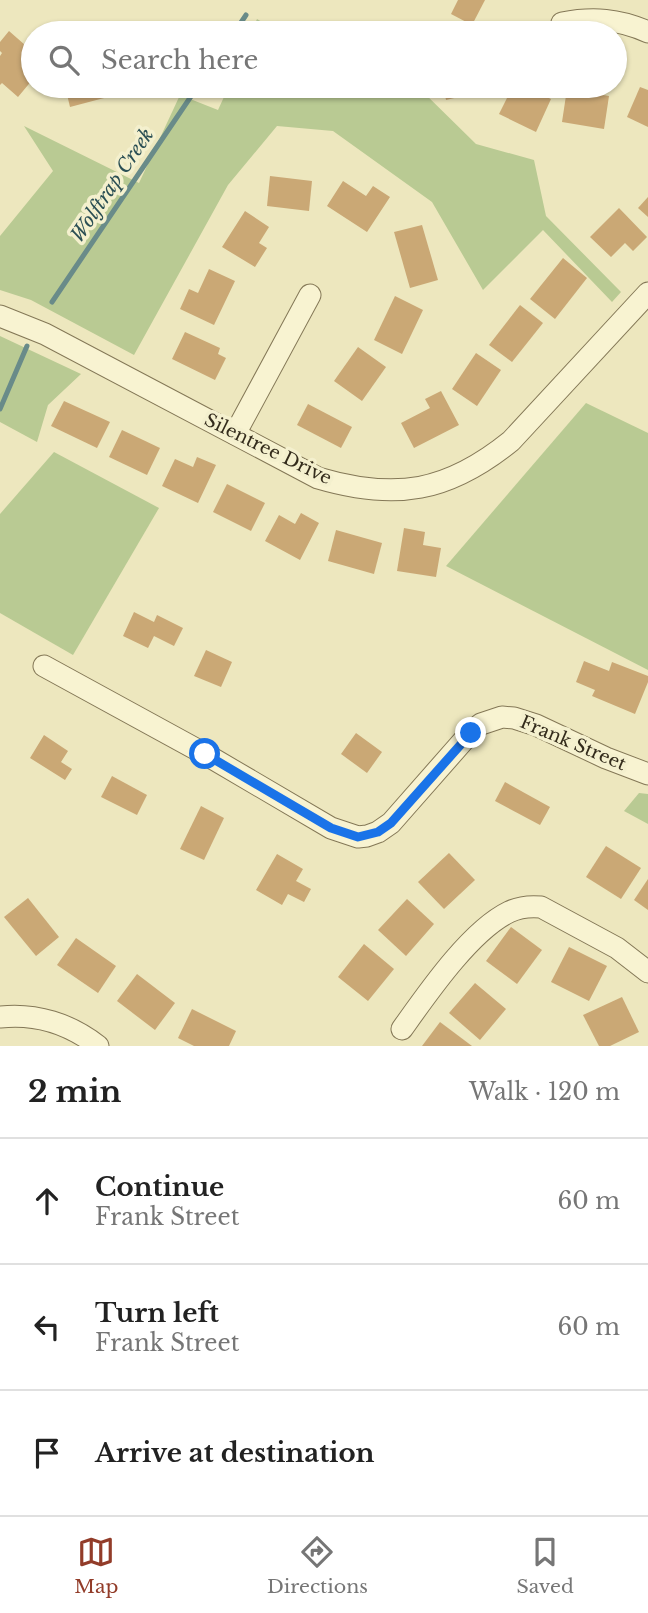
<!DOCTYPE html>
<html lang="en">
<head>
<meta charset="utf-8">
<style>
  :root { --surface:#fff; --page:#f6f6f6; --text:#222; --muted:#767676; --line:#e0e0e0; --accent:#923c29 }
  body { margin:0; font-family:"Libre Baskerville",serif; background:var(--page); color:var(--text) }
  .stop { position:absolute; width:21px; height:21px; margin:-16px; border:5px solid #1a73e8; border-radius:50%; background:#fff }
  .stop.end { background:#1a73e8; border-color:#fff; box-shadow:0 2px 7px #0008 }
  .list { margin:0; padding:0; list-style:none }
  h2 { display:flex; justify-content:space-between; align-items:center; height:91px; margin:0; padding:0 28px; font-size:30px }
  h2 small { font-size:23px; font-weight:400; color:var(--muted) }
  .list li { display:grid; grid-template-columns:46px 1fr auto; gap:21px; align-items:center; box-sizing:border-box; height:126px; padding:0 28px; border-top:2px solid var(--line) }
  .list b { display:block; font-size:26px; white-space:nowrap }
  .list p { margin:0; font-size:23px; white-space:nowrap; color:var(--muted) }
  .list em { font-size:23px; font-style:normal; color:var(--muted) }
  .icon { flex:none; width:38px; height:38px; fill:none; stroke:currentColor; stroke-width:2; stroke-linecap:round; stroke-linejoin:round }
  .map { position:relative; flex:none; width:648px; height:1046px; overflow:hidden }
  .search { position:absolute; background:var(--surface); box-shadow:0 2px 5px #0004; left:21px; right:21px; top:21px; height:77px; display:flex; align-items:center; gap:18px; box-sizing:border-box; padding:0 24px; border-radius:38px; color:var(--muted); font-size:26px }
  .sheet { height:469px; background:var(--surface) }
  nav { display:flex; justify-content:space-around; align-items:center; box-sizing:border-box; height:98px; border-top:2px solid var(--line); background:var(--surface); font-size:19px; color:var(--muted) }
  nav a { display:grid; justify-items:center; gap:4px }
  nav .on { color:var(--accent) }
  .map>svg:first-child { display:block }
  .green { fill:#b9ca93 }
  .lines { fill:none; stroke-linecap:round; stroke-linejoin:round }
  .stream { stroke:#698b89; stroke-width:5 }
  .building { fill:#caa875 }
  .street-casing { stroke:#847857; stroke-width:23 }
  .street { stroke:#f8f3d1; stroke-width:21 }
  .route { stroke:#1a73e8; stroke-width:9 }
  .labels { text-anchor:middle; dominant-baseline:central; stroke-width:7; stroke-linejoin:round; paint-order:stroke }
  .street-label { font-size:18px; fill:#342c1c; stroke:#f4f0ce }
  .water-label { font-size:19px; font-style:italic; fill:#2b4f54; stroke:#f4f0ce }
</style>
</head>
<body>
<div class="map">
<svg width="648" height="1046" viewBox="0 0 648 1046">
  <rect width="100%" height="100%" fill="#ede7be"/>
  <g class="green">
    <polygon points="257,19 280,33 251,33"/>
    <polygon points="229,86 417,86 476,144 534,160 546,216 621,292 612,302 543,230 483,290 432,202 333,131 277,126 228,185 134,355 31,300 0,290 0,236 53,171 24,126 139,183 180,95 218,110"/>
    <polygon points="0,336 81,374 48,405 37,442 0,422"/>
    <polygon points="586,403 648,433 648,670 446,566"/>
    <polygon points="54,452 159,508 73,655 0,613 0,514"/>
    <polygon points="639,793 648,794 648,824 624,811"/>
  </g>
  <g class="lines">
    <g class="stream">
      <polyline points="234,33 246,15"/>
      <polyline points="52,302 198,86"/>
      <polyline points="0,409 27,346"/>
    </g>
  </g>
  <g class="building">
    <polygon points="458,0 485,0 472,25 451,14"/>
    <polygon points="9,31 33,52 33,79 18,97 2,83 0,85 0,56 2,53 0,51 0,42"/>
    <polygon points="65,86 121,86 123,93 70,107"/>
    <polygon points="443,86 473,86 475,93 446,100"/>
    <polygon points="513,86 523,86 551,99 536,132 499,114"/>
    <polygon points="640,87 648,90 648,127 627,117"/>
    <polygon points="567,89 609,96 604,129 562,122"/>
    <polygon points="270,176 312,181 309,211 267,206"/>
    <polygon points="343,181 366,196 373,186 390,197 367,232 327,206"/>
    <polygon points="648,197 648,217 638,208"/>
    <polygon points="619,208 647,237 633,251 625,243 611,257 590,237"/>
    <polygon points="245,211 269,227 259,243 267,248 255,267 222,247"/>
    <polygon points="422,225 438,280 410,288 394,232"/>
    <polygon points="563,258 587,278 555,319 530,299"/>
    <polygon points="209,269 235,281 214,325 180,309 189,289 198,293"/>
    <polygon points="395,296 423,310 402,354 374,340"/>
    <polygon points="520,305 543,323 512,362 489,345"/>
    <polygon points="185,332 220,348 218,354 226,358 215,380 172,359"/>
    <polygon points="358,347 386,367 362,401 334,381"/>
    <polygon points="476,353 501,370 477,406 452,389"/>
    <polygon points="441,391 459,425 414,448 401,423 430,408 425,399"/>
    <polygon points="64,401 110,422 97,448 51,426"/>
    <polygon points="308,404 352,427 341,448 297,425"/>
    <polygon points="122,430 160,448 147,475 109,457"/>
    <polygon points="197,457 216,465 198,503 162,486 175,459 193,467"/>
    <polygon points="227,484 265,503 251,531 213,512"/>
    <polygon points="301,513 319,523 300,560 265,541 279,515 295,524"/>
    <polygon points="404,528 425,532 423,545 441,548 436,577 397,571"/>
    <polygon points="336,530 382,543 374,574 328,561"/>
    <polygon points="134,612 154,622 157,615 183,628 174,646 154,636 148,648 123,636"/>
    <polygon points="206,650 232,662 221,687 194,676"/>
    <polygon points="584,661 609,671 612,662 648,676 648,682 635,714 592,696 595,690 576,682"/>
    <polygon points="356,733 382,752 367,773 341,754"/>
    <polygon points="44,735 68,751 61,762 72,769 65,780 30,758"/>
    <polygon points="112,776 147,795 137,815 101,797"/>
    <polygon points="505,782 550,807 540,825 495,801"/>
    <polygon points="201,806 224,818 204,860 180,849"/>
    <polygon points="606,846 641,868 621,899 586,877"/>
    <polygon points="449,853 475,880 444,909 418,882"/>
    <polygon points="277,854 303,869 296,881 311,889 304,902 288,894 282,905 256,890"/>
    <polygon points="648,879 648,910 634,900"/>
    <polygon points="28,898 59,937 36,956 4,917"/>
    <polygon points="407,899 434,924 406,956 378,930"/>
    <polygon points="511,927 542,950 517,984 486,961"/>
    <polygon points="76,938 116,966 98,993 57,965"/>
    <polygon points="364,944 394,969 368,1001 338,977"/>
    <polygon points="569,947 607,966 589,1001 551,982"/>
    <polygon points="137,974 175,1003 155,1030 117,1001"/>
    <polygon points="475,983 506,1009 480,1040 449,1013"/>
    <polygon points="622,997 639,1032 610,1046 599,1046 583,1015"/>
    <polygon points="192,1009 236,1031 229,1046 194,1046 178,1038"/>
    <polygon points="440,1022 472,1046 422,1046"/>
  </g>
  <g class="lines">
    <defs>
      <g id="street">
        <path d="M562,23C593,17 619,19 648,32"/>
        <path d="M0,316L45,334L318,478C396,501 448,492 511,441L648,293"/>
        <polyline points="235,434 310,295"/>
        <polyline points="44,666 205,754 331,828 358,837 367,836 378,832 391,823 471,732 481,724 502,717 514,718 536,725 606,758 648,774"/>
        <path d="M0,1017C36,1013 70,1024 98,1046"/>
        <path d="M402,1029C427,994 470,931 509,912C519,907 530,906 541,907L617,948L648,972"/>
      </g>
    </defs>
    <use href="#street" class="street-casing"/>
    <use href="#street" class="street"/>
  </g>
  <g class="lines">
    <polyline class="route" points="205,754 331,828 358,837 378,832 391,823 471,733"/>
  </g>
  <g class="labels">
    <g class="street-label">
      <text transform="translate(268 449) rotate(26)">Silentree Drive</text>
      <text transform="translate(573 743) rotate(23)">Frank Street</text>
    </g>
    <g class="water-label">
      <text transform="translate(112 185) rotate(-56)">Wolftrap Creek</text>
    </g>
  </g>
</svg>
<div class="stop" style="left:205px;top:754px"></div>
<div class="stop end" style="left:471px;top:733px"></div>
<div class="search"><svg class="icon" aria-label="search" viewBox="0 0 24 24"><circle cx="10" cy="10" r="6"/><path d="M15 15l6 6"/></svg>Search here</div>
</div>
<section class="sheet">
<h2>2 min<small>Walk · 120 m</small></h2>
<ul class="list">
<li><svg class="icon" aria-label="ahead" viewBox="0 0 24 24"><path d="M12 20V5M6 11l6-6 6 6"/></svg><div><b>Continue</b><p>Frank Street</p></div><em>60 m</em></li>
<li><svg class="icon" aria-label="left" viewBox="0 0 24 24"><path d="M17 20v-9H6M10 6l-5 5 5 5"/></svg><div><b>Turn left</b><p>Frank Street</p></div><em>60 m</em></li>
<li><svg class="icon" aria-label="arrive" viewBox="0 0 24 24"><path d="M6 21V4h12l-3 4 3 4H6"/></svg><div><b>Arrive at destination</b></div></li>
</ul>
</section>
<nav>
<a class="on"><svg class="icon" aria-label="map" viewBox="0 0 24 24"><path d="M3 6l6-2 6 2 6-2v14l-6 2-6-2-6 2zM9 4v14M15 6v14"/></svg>Map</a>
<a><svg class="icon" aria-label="directions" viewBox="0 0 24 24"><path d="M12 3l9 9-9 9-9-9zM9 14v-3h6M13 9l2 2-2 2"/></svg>Directions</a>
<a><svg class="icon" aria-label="saved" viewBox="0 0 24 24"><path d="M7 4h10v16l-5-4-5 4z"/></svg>Saved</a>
</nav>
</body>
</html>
